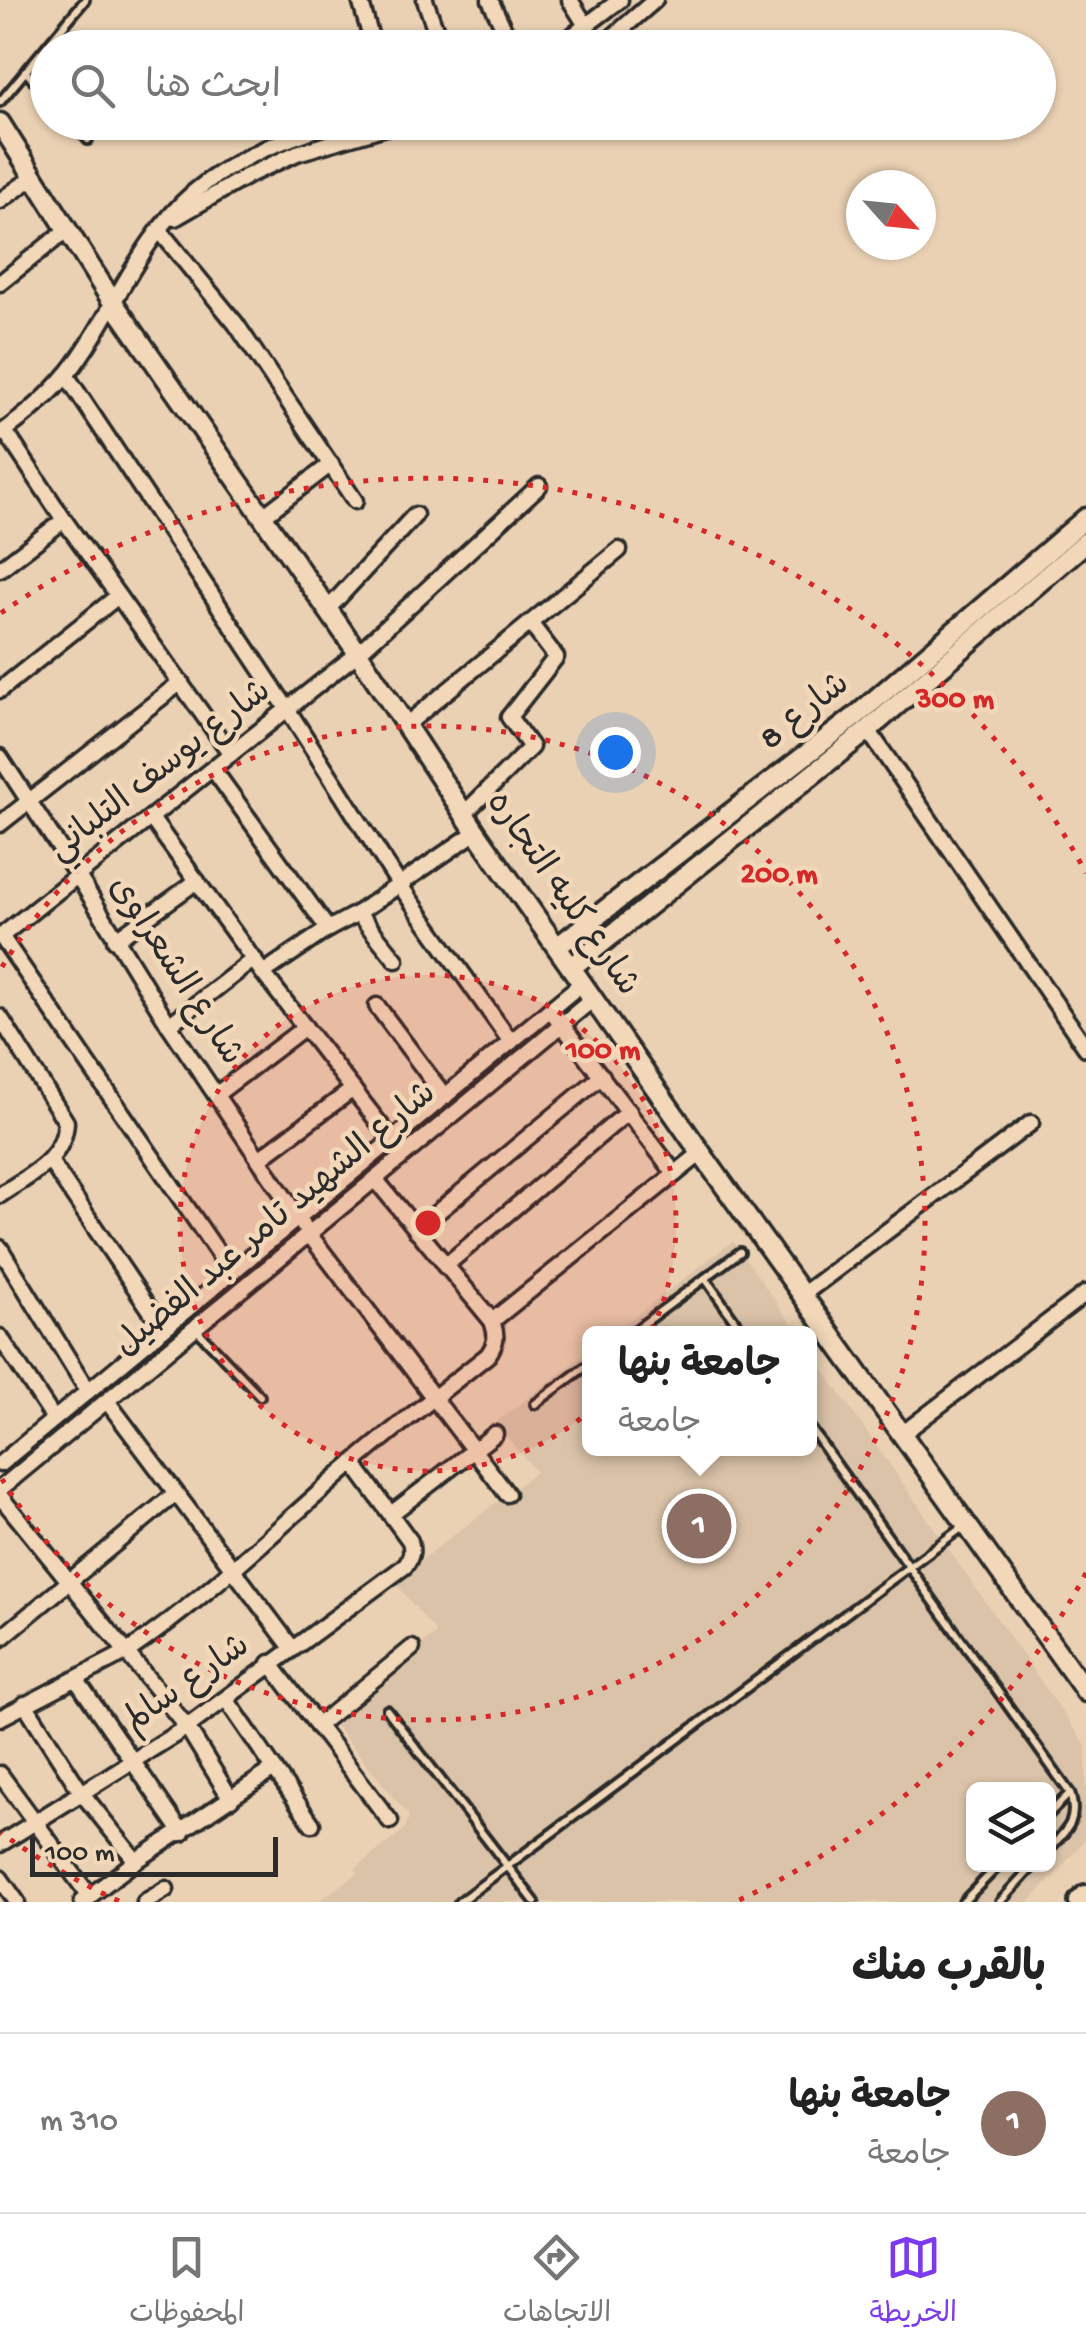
<!DOCTYPE html>
<html lang="ar">
<head>
<meta charset="utf-8">
<style>
  :root { --surface:#fff; --page:#f6f6f6; --text:#222; --muted:#767676; --line:#e0e0e0; --accent:#7c3aed }
  body { margin:0; font-family:"Gochi Hand","Playpen Sans Arabic",sans-serif; background:var(--page); color:var(--text); direction:rtl }
  .controls { position:absolute; right:30px; bottom:30px; display:grid; overflow:hidden; border-radius:15px; box-shadow:0 2px 8px #0004 }
  .controls button { width:90px; height:90px; display:grid; place-items:center; padding:0; border:0; border-bottom:2px solid var(--line); background:var(--surface); color:var(--text); font:50px sans-serif }
  .compass { position:absolute; left:846px; top:170px; width:90px; height:90px; border-radius:50%; background:var(--surface); box-shadow:0 2px 8px #0004; rotate:117deg }
  .scale { position:absolute; left:30px; bottom:25px; width:248px; box-sizing:border-box; padding-left:10px; border:5px solid #2b2b2b; border-top:0; font-size:28px; line-height:35px; white-space:nowrap; color:#2b2b2b; -webkit-text-stroke:8px #f2d8b9; paint-order:stroke }
  .you { position:absolute; left:615px; top:752px; width:35px; height:35px; margin:-25px; border:8px solid #fff; border-radius:50%; background:#1a73e8; box-shadow:0 0 0 15px #1a73e833 }
  .badge { display:grid; place-items:center; width:65px; height:65px; border-radius:50%; background:var(--accent); color:#fff; font-size:32px; font-weight:700 }
  .pin { position:absolute; translate:-50% -50%; border:5px solid #fff; box-shadow:0 2px 10px #0006 }
  .popup { position:absolute; left:582px; top:1326px; width:235px; height:130px; box-sizing:border-box; display:grid; place-content:center; border-radius:15px; background:var(--surface); filter:drop-shadow(0 2px 8px #0005); font-size:32px; white-space:nowrap; color:var(--muted) }
  .popup b { font-size:38px; color:var(--text) }
  .popup::after { content:''; position:absolute; left:50%; top:100%; margin-left:-20px; border:20px solid transparent; border-top-color:var(--surface) }
  .list { margin:0; padding:0; list-style:none }
  h2 { display:flex; justify-content:space-between; align-items:center; height:130px; margin:0; padding:0 40px; font-size:42px }
  h2 small { font-size:32px; font-weight:400; color:var(--muted) }
  .list li { display:grid; grid-template-columns:65px 1fr auto; gap:30px; align-items:center; box-sizing:border-box; height:180px; padding:0 40px; border-top:2px solid var(--line) }
  .list b { display:block; font-size:38px; white-space:nowrap }
  .list p { margin:0; font-size:32px; white-space:nowrap; color:var(--muted) }
  .list em { font-size:32px; font-style:normal; color:var(--muted) }
  .icon { flex:none; width:55px; height:55px; fill:none; stroke:currentColor; stroke-width:2; stroke-linecap:round; stroke-linejoin:round }
  .map { position:relative; flex:none; width:1086px; height:1902px; overflow:hidden; direction:ltr }
  .search { position:absolute; background:var(--surface); box-shadow:0 2px 8px #0004; left:30px; right:30px; top:30px; height:110px; display:flex; align-items:center; gap:25px; box-sizing:border-box; padding:0 35px; border-radius:55px; color:var(--muted); font-size:38px }
  .sheet { height:310px; background:var(--surface) }
  nav { display:flex; justify-content:space-around; align-items:center; box-sizing:border-box; height:140px; border-top:2px solid var(--line); background:var(--surface); font-size:28px; color:var(--muted) }
  nav a { display:grid; justify-items:center; gap:5px }
  nav .on { color:var(--accent) }
  .map>svg:first-child { display:block }
  .built { fill:#dac3a8; fill-rule:evenodd }
  .lines { fill:none; stroke-linecap:round; stroke-linejoin:round }
  .service-casing { stroke:#2b2b2b; stroke-width:14 }
  .minor-casing { stroke:#2b2b2b; stroke-width:21 }
  .tertiary-casing { stroke:#2b2b2b; stroke-width:25 }
  .trunk-casing { stroke:#2b2b2b; stroke-width:30 }
  .service { stroke:#f2d8b9; stroke-width:6 }
  .minor { stroke:#f2d8b9; stroke-width:14 }
  .tertiary { stroke:#f2d8b9; stroke-width:18 }
  .trunk { stroke:#f2d8b9; stroke-width:22 }
  .ring { fill:none; stroke:#d62828; stroke-width:5; stroke-dasharray:5 10 }
  .labels { text-anchor:middle; dominant-baseline:central; stroke-width:9; stroke-linejoin:round; paint-order:stroke }
  .street-label { font-size:35px; fill:#2b2b2b; stroke:#f2d8b9 }
  .centre { fill:#d62828; stroke:#f2d8b9; stroke-width:5 }
  .ring-label { font-size:30px; text-anchor:middle; font-weight:bold; fill:#d62828; stroke:#f2d8b9; stroke-width:9; stroke-linejoin:round; paint-order:stroke }
</style>
</head>
<body>
<div class="map">
<svg width="1086" height="1902" viewBox="0 0 1086 1902">
  <rect width="100%" height="100%" fill="#ead1b3"/>
  <filter id="ink" filterUnits="userSpaceOnUse"><feTurbulence type="fractalNoise" baseFrequency=".01" numOctaves="2"/><feDisplacementMap in="SourceGraphic" scale="20" xChannelSelector="R" yChannelSelector="G"/><feConvolveMatrix kernelMatrix="1 2 1 2 8 2 1 2 1" color-interpolation-filters="sRGB"/></filter>
  <g filter="url(#ink)">
    <g class="built">
      <polygon points="733,1241 798,1333 612,1334"/>
      <path d="M809,1349L1086,1746V1838L1061,1868L1029,1902H317L358,1873L355,1869L404,1830L409,1816L331,1720L436,1633L394,1581L536,1472L495,1423L589,1351V1448H809ZM974,1790H1048V1864H974Z"/>
    </g>
    <g class="lines">
      <defs>
        <g id="service">
          <polyline points="25,71 48,96"/>
          <polyline points="0,102 85,0"/>
          <polyline points="72,122 88,140"/>
          <polyline points="705,1278 744,1334"/>
          <polyline points="196,1329 260,1396"/>
          <polyline points="630,1334 740,1252"/>
          <polyline points="535,1404 589,1364"/>
          <path d="M809,1426L1070,1793C1079,1821 1067,1830 1048,1850"/>
          <polyline points="387,1710 535,1902"/>
          <polyline points="1048,1815 1070,1793"/>
          <polyline points="459,1902 964,1526"/>
          <polyline points="963,1902 1000,1864"/>
          <polyline points="1000,1902 1035,1864"/>
        </g>
        <g id="minor">
          <polyline points="360,0 374,48"/>
          <polyline points="425,0 442,48"/>
          <polyline points="490,0 513,48"/>
          <polyline points="570,0 587,27"/>
          <polyline points="556,48 620,0"/>
          <polyline points="600,48 655,0"/>
          <polyline points="0,201 35,176"/>
          <polyline points="175,218 249,175 297,153 403,122"/>
          <polyline points="160,231 236,324 355,501"/>
          <polyline points="0,283 68,229"/>
          <polyline points="66,375 288,710 399,884 511,1042"/>
          <polyline points="5,431 64,520 231,754"/>
          <path d="M0,434C24,417 49,396 68,373C113,316 137,241 194,192C235,157 286,139 336,122"/>
          <polyline points="262,517 331,464"/>
          <polyline points="0,569 64,520"/>
          <polyline points="327,610 415,515"/>
          <polyline points="0,690 118,596"/>
          <polyline points="406,725 619,550"/>
          <polyline points="868,730 1086,1048"/>
          <polyline points="0,757 78,876 169,1025 309,1234 507,1494"/>
          <polyline points="213,769 328,929"/>
          <polyline points="464,814 531,747 509,717 556,657 530,623"/>
          <polyline points="151,818 263,973 392,1140"/>
          <polyline points="0,824 181,682"/>
          <polyline points="358,913 396,960"/>
          <polyline points="1,936 231,1272"/>
          <polyline points="0,937 358,653 539,486"/>
          <polyline points="115,940 197,881"/>
          <polyline points="263,973 328,929 358,913 476,832"/>
          <polyline points="377,1006 445,1097"/>
          <polyline points="550,1009 675,1174"/>
          <path d="M0,1017L66,1122C64,1161 29,1175 0,1195"/>
          <polyline points="169,1025 254,959"/>
          <polyline points="217,1094 305,1027"/>
          <polyline points="259,1159 353,1089"/>
          <polyline points="50,1161 163,1329"/>
          <polyline points="416,1230 602,1076"/>
          <polyline points="0,1248 88,1391"/>
          <polyline points="445,1266 629,1111"/>
          <polyline points="802,1295 1031,1123"/>
          <polyline points="492,1321 701,1153"/>
          <polyline points="0,1337 54,1419"/>
          <polyline points="107,1401 292,1648"/>
          <polyline points="902,1434 1086,1293"/>
          <polyline points="0,1464 582,983"/>
          <polyline points="0,1489 593,999"/>
          <polyline points="0,1496 187,1727 231,1799"/>
          <polyline points="391,1514 495,1434"/>
          <polyline points="0,1639 175,1494"/>
          <polyline points="270,1663 390,1821"/>
          <polyline points="76,1679 182,1833"/>
          <polyline points="226,1699 312,1824"/>
          <polyline points="25,1704 81,1792 136,1861"/>
          <path d="M0,1718L127,1652C208,1597 277,1528 351,1465C395,1427 443,1391 488,1355C497,1342 497,1335 492,1321L375,1179"/>
          <polyline points="317,1726 412,1648"/>
          <polyline points="0,1774 90,1897"/>
          <path d="M0,1844L187,1727L405,1566C411,1557 413,1552 410,1541L353,1463"/>
          <polyline points="0,1878 17,1902"/>
          <polyline points="82,1902 136,1861 274,1769"/>
          <polyline points="145,1902 166,1889"/>
        </g>
        <g id="tertiary">
          <polyline points="0,123 112,301 358,653 476,832 701,1153 1086,1692"/>
          <polyline points="557,947 856,716 1086,518"/>
          <polyline points="572,967 868,730 1086,542"/>
        </g>
        <polyline id="trunk" points="1081,1902 1086,1897"/>
      </defs>
      <use href="#service" class="service-casing"/>
      <use href="#minor" class="minor-casing"/>
      <use href="#tertiary" class="tertiary-casing"/>
      <use href="#trunk" class="trunk-casing"/>
      <use href="#service" class="service"/>
      <use href="#minor" class="minor"/>
      <use href="#tertiary" class="tertiary"/>
      <use href="#trunk" class="trunk"/>
    </g>
  </g>
  <circle cx="428" cy="1223" r="248" fill="#d62828" fill-opacity=".12"/>
  <g class="ring">
    <circle cx="428" cy="1223" r="248"/>
    <path d="M2 967A497 497 0 1 1 2 1479"/>
    <path d="M1086 1573A745 745 0 0 1 737 1901M119 1901A745 745 0 0 1 1 1833M1 613A745 745 0 0 1 1086 873"/>
  </g>
  <g class="labels">
    <g class="street-label">
      <text transform="translate(806 713) rotate(-38)">شارع 8</text>
      <text transform="translate(161 772) rotate(-38)">شارع يوسف التلباني</text>
      <text transform="translate(561 895) rotate(55)">شارع كليه التجاره</text>
      <text transform="translate(174 972) rotate(57)">شارع الشعراوى</text>
      <text transform="translate(277 1221) rotate(-40)">شارع الشهيد تامر عبد الفضيل</text>
      <text transform="translate(188 1685) rotate(-35)">شارع سالم</text>
    </g>
  </g>
  <circle cx="428" cy="1223" r="15" class="centre"/>
  <g class="ring-label">
    <text x="955" y="707">300 m</text>
    <text x="779" y="882">200 m</text>
    <text x="603" y="1058">100 m</text>
  </g>
</svg>
<div class="controls">
<button><svg class="icon" aria-label="layers" viewBox="0 0 24 24"><path d="M12 4l9 5-9 5-9-5zM3 14l9 5 9-5"/></svg></button>
</div>
<svg class="compass" viewBox="-18 -18 36 36"><path d="M0-13l5 13h-10z" fill="#e53935"/><path d="M0 13l5-13h-10z" fill="#767676"/></svg>
<div class="scale">100 m</div>
<div class="you"></div>
<div class="pin badge" style="left:699px;top:1526px;background:#8d6e63">1</div>
<div class="popup"><b>جامعة بنها</b>جامعة</div>
<div class="search"><svg class="icon" aria-label="search" viewBox="0 0 24 24"><circle cx="10" cy="10" r="6"/><path d="M15 15l6 6"/></svg>ابحث هنا</div>
</div>
<section class="sheet">
<h2>بالقرب منك<small></small></h2>
<ul class="list">
<li><span class="badge" style="background:#8d6e63">1</span><div><b>جامعة بنها</b><p>جامعة</p></div><em>310 m</em></li>
</ul>
</section>
<nav>
<a class="on"><svg class="icon" aria-label="map" viewBox="0 0 24 24"><path d="M3 6l6-2 6 2 6-2v14l-6 2-6-2-6 2zM9 4v14M15 6v14"/></svg>الخريطة</a>
<a><svg class="icon" aria-label="directions" viewBox="0 0 24 24"><path d="M12 3l9 9-9 9-9-9zM9 14v-3h6M13 9l2 2-2 2"/></svg>الاتجاهات</a>
<a><svg class="icon" aria-label="saved" viewBox="0 0 24 24"><path d="M7 4h10v16l-5-4-5 4z"/></svg>المحفوظات</a>
</nav>
</body>
</html>
